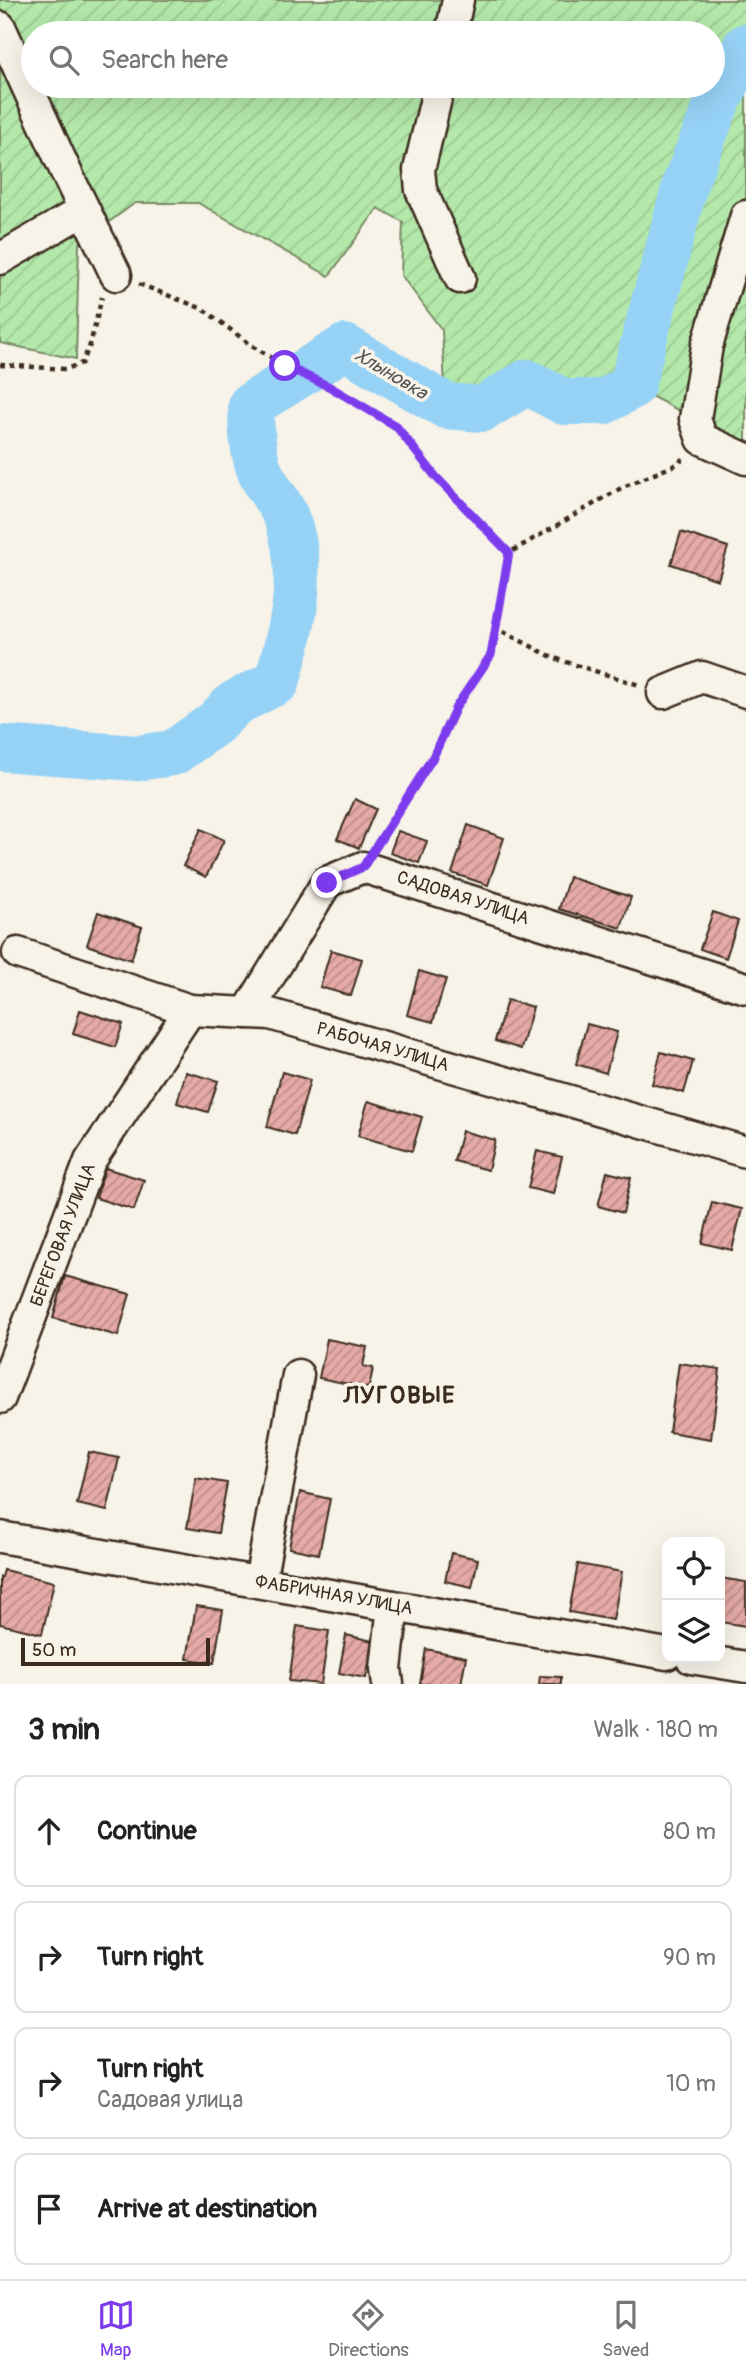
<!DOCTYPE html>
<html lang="en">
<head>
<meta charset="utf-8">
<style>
  :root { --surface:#fff; --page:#f6f6f6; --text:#222; --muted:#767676; --line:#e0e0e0; --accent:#7c3aed }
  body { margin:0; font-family:Pangolin,sans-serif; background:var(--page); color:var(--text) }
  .controls { position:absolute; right:21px; bottom:21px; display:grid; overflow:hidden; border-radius:14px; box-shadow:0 7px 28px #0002 }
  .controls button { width:63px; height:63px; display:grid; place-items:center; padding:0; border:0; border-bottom:2px solid var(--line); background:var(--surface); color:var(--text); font:35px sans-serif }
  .scale { position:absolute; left:21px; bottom:18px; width:189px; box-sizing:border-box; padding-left:7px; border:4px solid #3b2a1e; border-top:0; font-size:19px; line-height:24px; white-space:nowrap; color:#3b2a1e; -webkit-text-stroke:5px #f7f3e8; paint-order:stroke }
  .stop { position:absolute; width:21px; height:21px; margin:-16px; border:5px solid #7c3aed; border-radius:50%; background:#fff }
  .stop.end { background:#7c3aed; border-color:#fff; box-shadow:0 2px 7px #0008 }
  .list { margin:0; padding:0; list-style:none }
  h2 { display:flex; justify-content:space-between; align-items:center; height:91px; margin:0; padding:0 28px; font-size:30px }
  h2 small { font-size:23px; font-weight:400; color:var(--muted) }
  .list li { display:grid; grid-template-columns:46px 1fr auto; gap:21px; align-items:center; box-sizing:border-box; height:112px; margin:0 14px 14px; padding:0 14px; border:2px solid var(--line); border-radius:14px }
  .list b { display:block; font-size:26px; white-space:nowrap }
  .list p { margin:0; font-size:23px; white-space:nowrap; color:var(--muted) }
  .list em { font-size:23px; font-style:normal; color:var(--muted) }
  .icon { flex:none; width:38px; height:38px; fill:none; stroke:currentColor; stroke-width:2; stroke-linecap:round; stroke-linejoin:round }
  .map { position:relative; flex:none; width:746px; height:1684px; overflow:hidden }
  .search { position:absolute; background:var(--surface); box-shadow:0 7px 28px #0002; left:21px; right:21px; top:21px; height:77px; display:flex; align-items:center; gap:18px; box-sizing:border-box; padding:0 24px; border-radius:38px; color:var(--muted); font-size:26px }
  .sheet { height:595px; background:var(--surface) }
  nav { display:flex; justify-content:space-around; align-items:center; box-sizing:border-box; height:98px; border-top:2px solid var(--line); background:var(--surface); font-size:19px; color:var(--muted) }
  nav a { display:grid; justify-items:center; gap:4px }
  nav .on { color:var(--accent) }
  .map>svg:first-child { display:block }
  .garden { fill:url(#garden-furrows); stroke:#778964; stroke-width:2; fill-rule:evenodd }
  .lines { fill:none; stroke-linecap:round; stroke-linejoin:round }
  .river { stroke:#96d2f6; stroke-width:46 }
  .building { fill:url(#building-hatch); stroke:#3b2a1e; stroke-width:2 }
  .minor-casing { stroke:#3b2a1e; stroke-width:35 }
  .path { stroke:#3b2a1e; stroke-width:4.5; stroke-dasharray:5 5; stroke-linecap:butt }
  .minor { stroke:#f7f3e8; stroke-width:30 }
  .route { stroke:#7c3aed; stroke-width:9 }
  .labels { text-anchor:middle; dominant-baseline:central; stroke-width:7; stroke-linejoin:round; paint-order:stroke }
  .street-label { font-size:18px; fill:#3b2a1e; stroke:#f7f3e8 }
  .water-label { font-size:19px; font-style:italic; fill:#525454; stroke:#f7f3e8 }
  .district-label { font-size:24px; font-weight:bold; letter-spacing:2px; fill:#3b2a1e; stroke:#f7f3e8 }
</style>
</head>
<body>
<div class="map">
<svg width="746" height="1684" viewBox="0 0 746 1684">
  <defs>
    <pattern id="garden-furrows" width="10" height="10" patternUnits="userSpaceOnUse" patternTransform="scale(1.75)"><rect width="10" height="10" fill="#b3e8aa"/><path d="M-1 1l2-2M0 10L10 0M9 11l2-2" fill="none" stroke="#9bc792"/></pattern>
    <pattern id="building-hatch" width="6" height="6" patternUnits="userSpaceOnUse" patternTransform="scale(1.75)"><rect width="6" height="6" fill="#e5aaa7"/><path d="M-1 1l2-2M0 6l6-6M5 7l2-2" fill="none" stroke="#bb8b87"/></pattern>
  </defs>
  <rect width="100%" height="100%" fill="#f7f3e8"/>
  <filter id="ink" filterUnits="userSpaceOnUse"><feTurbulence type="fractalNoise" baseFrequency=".0143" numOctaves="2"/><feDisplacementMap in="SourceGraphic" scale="14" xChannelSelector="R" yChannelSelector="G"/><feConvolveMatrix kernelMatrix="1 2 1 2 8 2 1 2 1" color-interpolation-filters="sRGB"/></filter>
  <g filter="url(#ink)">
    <path class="garden" d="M0,0H746V459L695,419L632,386L603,402H564L527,382L482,409L446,406L442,330L401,275L403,222L378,208L329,276L198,203H135L79,244L76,359L0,343ZM33,33H713V86H33Z"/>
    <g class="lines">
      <path class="river" d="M0,748L137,758L173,753L214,724L235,703L277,682C292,629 308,571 286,517C280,502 268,489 261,474C252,453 251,428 251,405L345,347L446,406L482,409L527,382L564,402H603L632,386L686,181L717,103L746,46"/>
    </g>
    <g class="building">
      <polygon points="681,532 728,547 718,580 671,564"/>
      <polygon points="355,799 376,809 359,848 337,839"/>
      <polygon points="468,825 504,838 488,885 452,873"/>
      <polygon points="201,829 224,840 206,877 183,866"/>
      <polygon points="398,831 427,841 419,863 390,853"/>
      <polygon points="569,877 631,897 621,928 559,909"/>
      <polygon points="98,912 142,927 131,960 87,945"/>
      <polygon points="713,912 738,921 726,958 700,949"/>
      <polygon points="331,950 362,959 351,996 320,987"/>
      <polygon points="419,971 446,979 433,1022 407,1015"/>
      <polygon points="507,1000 533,1007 521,1049 495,1041"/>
      <polygon points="80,1010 123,1024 115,1047 73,1034"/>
      <polygon points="587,1024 617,1032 606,1073 576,1064"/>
      <polygon points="661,1052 693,1061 684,1093 652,1084"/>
      <polygon points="186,1072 218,1081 208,1112 177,1103"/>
      <polygon points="282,1072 310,1080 295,1135 267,1127"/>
      <polygon points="368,1101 422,1117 412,1151 358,1136"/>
      <polygon points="462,1131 495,1140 488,1170 454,1161"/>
      <polygon points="537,1151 562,1157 553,1194 528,1188"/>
      <polygon points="105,1168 144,1180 134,1210 96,1198"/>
      <polygon points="607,1172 631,1178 623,1213 598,1206"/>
      <polygon points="712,1202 742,1209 732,1250 702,1243"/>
      <polygon points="65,1276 130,1294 118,1336 53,1318"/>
      <polygon points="327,1339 367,1347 363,1366 373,1368 369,1388 319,1378"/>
      <polygon points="679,1363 720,1369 711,1439 669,1432"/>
      <polygon points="89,1452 119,1458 107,1511 77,1504"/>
      <polygon points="196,1478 227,1483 218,1533 187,1528"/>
      <polygon points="300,1492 330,1499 319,1554 289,1548"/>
      <polygon points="451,1553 478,1559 472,1587 445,1581"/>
      <polygon points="578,1564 622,1572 613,1620 569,1612"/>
      <polygon points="4,1570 54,1582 42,1634 0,1624 0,1577 2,1577"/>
      <polygon points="720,1578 746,1582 746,1626 720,1622"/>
      <polygon points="196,1606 223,1610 214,1663 187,1659"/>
      <polygon points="297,1626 329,1631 321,1684 289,1681"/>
      <polygon points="346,1635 373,1641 366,1678 339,1673"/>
      <polygon points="426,1649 466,1657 461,1684 420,1684"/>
      <polygon points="540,1676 561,1677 561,1684 539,1684"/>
    </g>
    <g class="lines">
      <defs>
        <g id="minor">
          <polyline points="0,27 67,174 116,275"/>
          <polyline points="451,33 458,0"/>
          <polyline points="439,86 419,170 421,190 460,278"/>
          <polyline points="746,216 707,346 695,419 702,439 746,459"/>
          <polyline points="0,259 84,210"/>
          <polyline points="663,693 702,677 746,692"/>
          <polyline points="18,953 190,1010 270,1014 746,1152"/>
          <polyline points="247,1013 327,882 363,867 746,988"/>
          <polyline points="0,1398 90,1161 190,1010"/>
          <polyline points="0,1537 667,1654"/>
          <polyline points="260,1582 298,1375"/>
          <polyline points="691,1658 746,1667"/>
          <polyline points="388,1684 386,1669 393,1606"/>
        </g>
      </defs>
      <use href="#minor" class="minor-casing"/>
      <g class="path">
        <polyline points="139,284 203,309 251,345 285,366 330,387 396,426 436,477 509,553"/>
        <polyline points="0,365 66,369 82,363 90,345 102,297"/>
        <polyline points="494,627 554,658 639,685"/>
        <polyline points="377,845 433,757 456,707 491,655 509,553 623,487 680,463 683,456"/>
      </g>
      <use href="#minor" class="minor"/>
    </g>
  </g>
  <g class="lines" filter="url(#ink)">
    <polyline class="route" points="285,366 330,387 396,426 436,477 509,553 491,655 456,707 433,757 363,867 327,883"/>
  </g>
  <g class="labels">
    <g class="street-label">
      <text transform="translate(463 898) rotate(18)">САДОВАЯ УЛИЦА</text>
      <text transform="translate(383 1047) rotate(16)">РАБОЧАЯ УЛИЦА</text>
      <text transform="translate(63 1235) rotate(-69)">БЕРЕГОВАЯ УЛИЦА</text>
      <text transform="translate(334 1595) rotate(10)">ФАБРИЧНАЯ УЛИЦА</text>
    </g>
    <g class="water-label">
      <text transform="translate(391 374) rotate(31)">Хлыновка</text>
    </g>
    <g class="district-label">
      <text x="400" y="1395">ЛУГОВЫЕ</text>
    </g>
  </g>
</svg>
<div class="controls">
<button><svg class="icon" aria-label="locate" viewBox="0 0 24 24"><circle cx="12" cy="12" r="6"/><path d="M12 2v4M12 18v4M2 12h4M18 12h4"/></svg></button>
<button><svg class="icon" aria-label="layers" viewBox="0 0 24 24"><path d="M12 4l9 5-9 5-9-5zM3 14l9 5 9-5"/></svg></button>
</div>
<div class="scale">50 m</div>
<div class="stop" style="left:285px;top:366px"></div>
<div class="stop end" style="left:327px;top:883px"></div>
<div class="search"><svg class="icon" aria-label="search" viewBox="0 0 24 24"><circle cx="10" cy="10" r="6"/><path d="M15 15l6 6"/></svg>Search here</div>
</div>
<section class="sheet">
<h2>3 min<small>Walk · 180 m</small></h2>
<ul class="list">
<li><svg class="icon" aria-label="ahead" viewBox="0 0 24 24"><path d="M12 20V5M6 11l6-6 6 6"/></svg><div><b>Continue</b></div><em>80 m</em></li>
<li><svg class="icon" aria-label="right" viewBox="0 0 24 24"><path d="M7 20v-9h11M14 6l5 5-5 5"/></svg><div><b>Turn right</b></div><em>90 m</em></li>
<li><svg class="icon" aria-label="right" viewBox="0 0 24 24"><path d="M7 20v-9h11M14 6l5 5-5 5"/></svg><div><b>Turn right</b><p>Садовая улица</p></div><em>10 m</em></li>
<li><svg class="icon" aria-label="arrive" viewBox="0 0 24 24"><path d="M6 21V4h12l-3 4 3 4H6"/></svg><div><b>Arrive at destination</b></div></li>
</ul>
</section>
<nav>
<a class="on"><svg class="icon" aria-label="map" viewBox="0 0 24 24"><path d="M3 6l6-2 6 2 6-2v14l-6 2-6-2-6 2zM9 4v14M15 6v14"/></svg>Map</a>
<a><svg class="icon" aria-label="directions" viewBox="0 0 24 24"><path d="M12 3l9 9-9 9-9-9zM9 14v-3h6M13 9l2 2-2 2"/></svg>Directions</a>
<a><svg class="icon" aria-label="saved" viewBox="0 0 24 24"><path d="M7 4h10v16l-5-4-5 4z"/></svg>Saved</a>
</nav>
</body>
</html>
